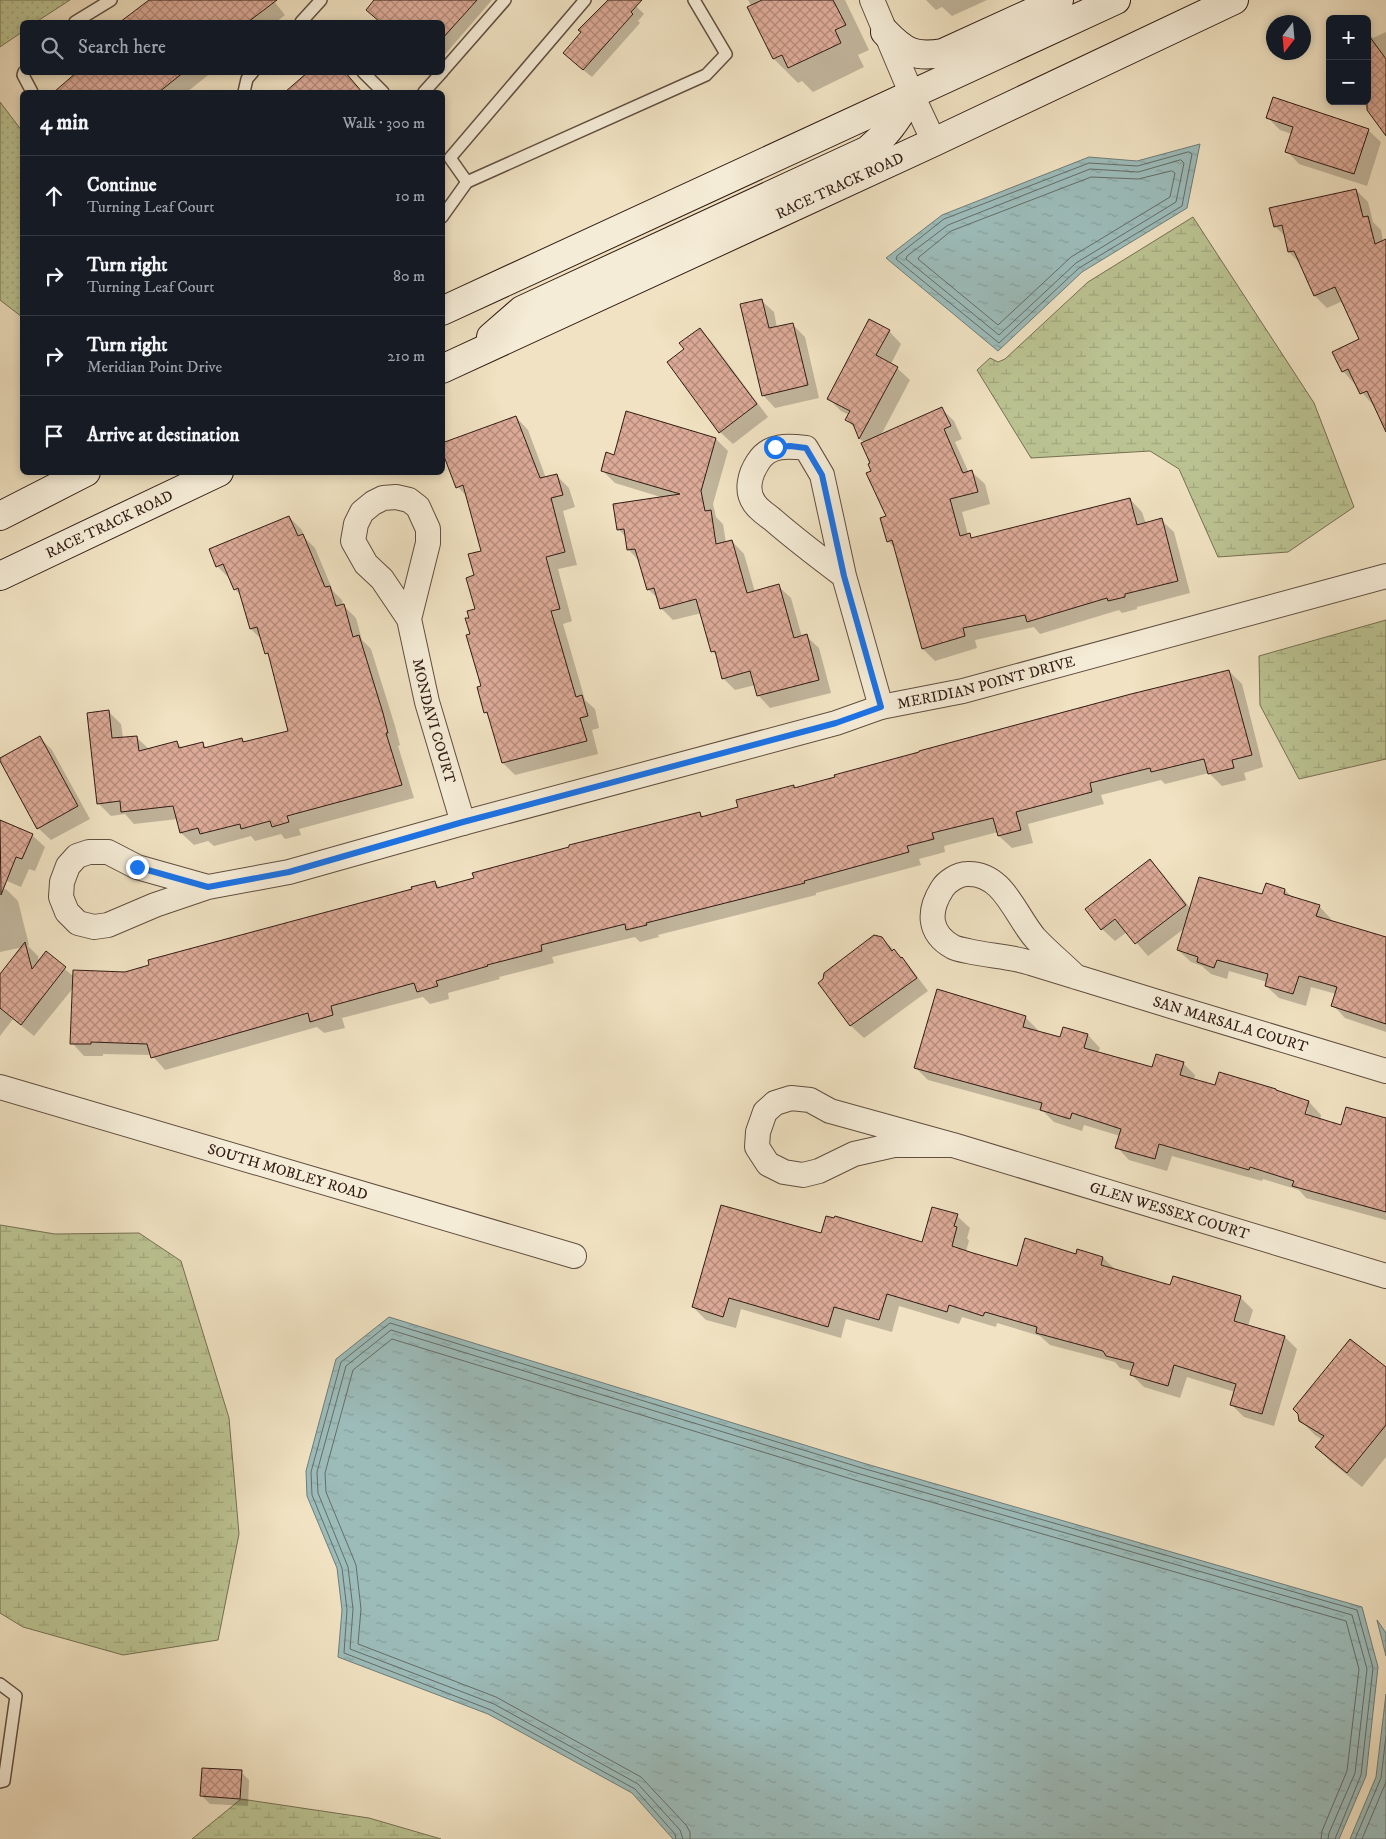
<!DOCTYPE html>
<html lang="en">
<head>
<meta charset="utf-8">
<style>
  :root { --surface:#171b24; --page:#20242c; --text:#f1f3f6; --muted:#9ea1a6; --line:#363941 }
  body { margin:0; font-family:"IM FELL DW Pica",serif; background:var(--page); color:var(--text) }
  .controls { position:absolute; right:15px; top:15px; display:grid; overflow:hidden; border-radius:8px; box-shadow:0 2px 8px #0003 }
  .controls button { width:45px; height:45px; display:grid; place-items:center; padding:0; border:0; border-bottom:1px solid var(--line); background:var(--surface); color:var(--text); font:25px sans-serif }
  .compass { position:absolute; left:1266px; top:15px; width:45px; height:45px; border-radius:50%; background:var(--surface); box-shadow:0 2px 8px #0003; rotate:196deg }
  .stop { position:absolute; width:15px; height:15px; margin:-11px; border:4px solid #1a73e8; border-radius:50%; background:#fff }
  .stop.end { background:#1a73e8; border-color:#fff; box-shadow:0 1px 5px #0008 }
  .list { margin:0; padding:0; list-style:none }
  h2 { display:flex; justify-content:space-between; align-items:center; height:65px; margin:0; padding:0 20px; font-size:21px }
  h2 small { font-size:16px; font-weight:400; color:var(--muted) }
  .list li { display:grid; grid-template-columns:32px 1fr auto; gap:15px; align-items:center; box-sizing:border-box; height:80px; padding:0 20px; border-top:1px solid var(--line) }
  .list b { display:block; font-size:19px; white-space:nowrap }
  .list p { margin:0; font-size:16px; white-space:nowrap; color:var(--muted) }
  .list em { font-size:16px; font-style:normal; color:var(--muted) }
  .icon { flex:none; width:28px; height:28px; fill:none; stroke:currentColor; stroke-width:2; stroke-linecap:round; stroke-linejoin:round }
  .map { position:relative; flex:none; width:1386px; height:1839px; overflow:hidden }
  .search { position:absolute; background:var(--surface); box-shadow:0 2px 8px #0003; left:20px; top:20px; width:425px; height:55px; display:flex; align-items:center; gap:12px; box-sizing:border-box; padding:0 18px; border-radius:8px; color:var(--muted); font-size:19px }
  .panel { position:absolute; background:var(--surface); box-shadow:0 2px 8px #0003; left:20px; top:90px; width:425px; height:385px; border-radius:8px }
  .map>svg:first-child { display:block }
  .grass { fill:url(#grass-dots); stroke:#767053 }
  .wetland { fill:url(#wetland-marsh); stroke:#767053 }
  .water { fill:url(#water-ripples); stroke:#717c78 }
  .shadow { fill:#0003; fill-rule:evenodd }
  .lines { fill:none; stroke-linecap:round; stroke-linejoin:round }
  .shore { stroke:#666c67; stroke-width:1 }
  .building { fill:url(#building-cross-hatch); stroke:#311c14 }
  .service-casing { stroke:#614e40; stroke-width:14 }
  .minor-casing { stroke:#614e40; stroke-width:26 }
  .secondary-casing { stroke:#311c14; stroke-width:30 }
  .service { stroke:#f5ecd7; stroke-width:11 }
  .minor { stroke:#f5ecd7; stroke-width:24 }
  .secondary { stroke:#f5ecd7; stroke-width:28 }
  .route { stroke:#1a73e8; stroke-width:6 }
  .labels { text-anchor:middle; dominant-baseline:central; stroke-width:4; stroke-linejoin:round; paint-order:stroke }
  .street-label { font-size:15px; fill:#311c14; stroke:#f5ecd7 }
</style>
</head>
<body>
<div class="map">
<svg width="1386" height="1839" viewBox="0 0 1386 1839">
  <defs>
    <pattern id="grass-dots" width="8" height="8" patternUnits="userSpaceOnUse" patternTransform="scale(1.25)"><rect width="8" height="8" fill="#bbc392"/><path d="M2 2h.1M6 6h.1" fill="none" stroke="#a1a77d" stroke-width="1.8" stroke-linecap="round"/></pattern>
    <pattern id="wetland-marsh" width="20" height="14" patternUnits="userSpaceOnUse" patternTransform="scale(1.25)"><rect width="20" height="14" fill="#bbc392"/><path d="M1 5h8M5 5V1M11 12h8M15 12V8" fill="none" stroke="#a1a77d"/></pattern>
    <pattern id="water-ripples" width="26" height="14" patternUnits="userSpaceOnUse" patternTransform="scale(1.25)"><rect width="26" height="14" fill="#9cbcba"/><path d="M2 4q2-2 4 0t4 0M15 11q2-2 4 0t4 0" fill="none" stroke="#87a19f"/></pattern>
    <pattern id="building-cross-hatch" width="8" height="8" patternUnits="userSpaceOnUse" patternTransform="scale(1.25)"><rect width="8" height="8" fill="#dcaa97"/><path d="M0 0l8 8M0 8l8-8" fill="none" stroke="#b38a7a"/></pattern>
  </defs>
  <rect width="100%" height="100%" fill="#f0e2c2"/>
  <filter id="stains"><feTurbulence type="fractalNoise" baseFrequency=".004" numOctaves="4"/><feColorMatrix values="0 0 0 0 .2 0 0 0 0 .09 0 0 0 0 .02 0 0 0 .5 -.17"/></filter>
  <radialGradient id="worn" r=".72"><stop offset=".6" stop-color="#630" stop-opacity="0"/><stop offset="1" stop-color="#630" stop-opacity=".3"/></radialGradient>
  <g class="grass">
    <polygon points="0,0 70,0 36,22 22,22 22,32 0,47"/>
    <polygon points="0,102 22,131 22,317 0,300"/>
  </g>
  <g class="wetland">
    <polygon points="1193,217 1314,403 1354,507 1288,552 1218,557 1179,469 1150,451 1031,458 977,370 990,358 998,362 1005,359 1088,282"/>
    <polygon points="1386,620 1386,759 1299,779 1260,705 1259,656"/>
    <polygon points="0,1225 55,1234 139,1233 181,1261 229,1418 239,1534 218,1640 123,1655 23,1627 0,1613"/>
    <polygon points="241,1799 369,1818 441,1839 192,1839"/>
  </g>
  <g class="water">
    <polygon points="1200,144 1187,208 1082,272 998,351 886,258 942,215 1089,157 1137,161"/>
    <polygon points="389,1317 863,1463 1362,1607 1378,1667 1366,1776 1339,1839 673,1839 632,1793 488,1714 338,1657 342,1610 337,1568 307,1496 306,1471 336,1359"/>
    <polygon points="1377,1620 1386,1633 1386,1656"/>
    <polygon points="1386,1694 1386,1839 1350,1839 1376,1777"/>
  </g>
  <g class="shadow">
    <polygon points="151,0 273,0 285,15 276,22 132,22 129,18"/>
    <polygon points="376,0 492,0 442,58 442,22 380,22 367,10"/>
    <polygon points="610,0 630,0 644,14 638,21 640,23 592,77 572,61 582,32"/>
    <polygon points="748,0 845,0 869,50 858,55 864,67 813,92 802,81 798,83 774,59 749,8 752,7"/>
    <polygon points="926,0 987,0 952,16 942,7 936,10"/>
    <polygon points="1367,32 1373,38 1386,32 1386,131 1362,101 1367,101"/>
    <polygon points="79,72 212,72 187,92 56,92"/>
    <polygon points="309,72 344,72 362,92 286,92"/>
    <polygon points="1268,118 1368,130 1381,142 1367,186 1299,164 1287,151 1292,134 1280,130"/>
    <polygon points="1356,190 1368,202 1373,222 1381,230 1383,241 1386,240 1386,429 1374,406 1343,371 1361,340 1343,301 1327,308 1315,296 1300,263 1289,252 1286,237 1275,226"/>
    <polygon points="761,300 774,312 777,328 792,324 805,337 819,398 775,408 763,395"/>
    <polygon points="700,329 712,342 768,417 733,444 720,432 668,362 685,350"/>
    <polygon points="889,331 901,344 891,364 897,368 910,380 880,437 942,409 954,421 962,439 955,442 969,473 972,472 985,484 990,504 962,512 968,535 974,539 1130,499 1142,512 1146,524 1161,520 1174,532 1190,593 1137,607 1137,609 1122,613 1119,610 1040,634 1034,627 975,640 977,648 935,661 923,649 896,549 888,541 888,517 865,443 860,439 857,430 847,420 849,415 841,411 829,399"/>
    <polygon points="516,417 528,430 546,478 556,475 569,488 575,507 563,511 577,565 558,569 572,621 563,624 585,700 595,709 599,728 592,730 598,754 515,775 503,763 490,717 485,712 482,687 471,635 470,619 477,610 475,576 482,552 467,497 458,487"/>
    <polygon points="716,439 728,451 713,504 716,517 723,524 726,543 732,541 744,554 755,592 778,586 791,598 802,637 806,636 819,648 831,693 770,708 758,695 755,685 735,690 723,678 717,656 712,651 702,613 673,620 661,608 659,600 648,589 640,562 628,549 626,537 619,530 664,498 615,483 602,470 615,456"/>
    <polygon points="289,517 302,530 305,538 315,548 333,591 342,600 343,605 356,618 362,640 371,649 395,726 400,745 398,746 414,798 299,829 301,835 285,839 281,834 255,841 251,836 214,846 208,841 194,845 181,833 178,819 134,824 125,814 111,816 98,803 109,712 121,724 123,738 136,737 149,749 176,742 183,749 202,743 207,748 242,739 246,743 290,732 270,657 266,653 262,640 251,629 242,597 235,589 230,579 217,566"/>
    <polygon points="1229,671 1242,684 1263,767 1244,773 1246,780 1222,786 1209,773 1165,784 1161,780 1101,795 1104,804 1028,824 1033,843 1012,848 999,836 998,832 944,846 945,852 919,859 921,865 816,893 816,895 658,935 659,937 640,942 635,937 552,957 554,963 499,977 500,979 448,993 449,999 430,1004 423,997 342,1018 345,1028 324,1033 317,1027 165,1070 152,1055 103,1054 103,1056 84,1056 72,1043 74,987 34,1036 13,1019 0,1036 0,976 23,947 0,952 0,890 6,889 18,901 29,945 27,945 38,956 39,962 46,953 74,977 126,973 435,882 441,889 700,813 704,818 739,808 793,786 796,789"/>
    <polygon points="40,738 52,750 90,819 51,840 38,828"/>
    <polygon points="0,821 32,835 45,847 35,871 29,869 21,887 0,878"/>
    <polygon points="1150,860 1162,873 1191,909 1263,896 1285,890 1294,899 1319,906 1331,919 1331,922 1386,938 1386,1032 1345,1018 1333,1005 1336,994 1311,987 1306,1006 1279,998 1266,986 1267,982 1229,971 1227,979 1211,974 1202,966 1191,962 1178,950 1185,928 1148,956 1127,932 1115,941 1102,929"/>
    <polygon points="882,938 907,963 928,991 864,1038 851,1026 820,983"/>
    <path d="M1025,1017L1038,1030L1037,1032L1061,1039L1088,1035L1100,1048L1098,1053L1153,1069L1183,1063L1195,1075L1194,1080L1216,1087L1277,1092L1309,1102L1321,1115L1320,1120L1342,1126L1386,1119V1220L1306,1198L1299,1190L1263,1179L1262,1181L1172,1156L1167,1171L1129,1160L1117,1147L1120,1136L1084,1125L1082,1131L1054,1122L1044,1112L928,1080L916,1068ZM1306,1108H1308L1304,1121L1302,1120Z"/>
    <polygon points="957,1216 970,1228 967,1238 969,1241 966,1251 1018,1267 1077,1255 1103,1258 1116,1270 1171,1286 1240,1297 1253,1310 1248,1326 1285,1337 1297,1349 1274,1426 1244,1417 1231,1404 1235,1392 1187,1377 1180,1398 1144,1387 1132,1375 1133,1371 1120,1368 1115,1362 1050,1345 1040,1336 997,1323 996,1327 962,1317 959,1324 899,1306 892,1332 846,1319 841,1338 741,1309 736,1328 706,1320 693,1307 822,1235 923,1244"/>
    <polygon points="1386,1368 1386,1457 1362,1487 1331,1462 1316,1447 1323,1440 1315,1435 1300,1420"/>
    <polygon points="241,1772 249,1780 248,1806 210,1804 202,1796"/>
  </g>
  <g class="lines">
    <g class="shore">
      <polygon points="1189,152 1192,154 1182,206 1079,268 999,343 896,259 897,256 944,219 1089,163 1137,166"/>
      <polygon points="1181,160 1184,163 1176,202 1076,263 999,335 906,259 907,256 948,225 1090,169 1138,172"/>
      <polygon points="1172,171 1175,173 1170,197 1071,257 998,325 918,259 919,257 951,231 1091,177 1138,179"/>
      <polyline points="676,1839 675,1834 635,1789 491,1710 344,1653 347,1610 342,1568 312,1495 311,1472 341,1362 390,1323 862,1468 1357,1610 1373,1668 1361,1775 1335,1839"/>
      <polyline points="683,1839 680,1830 638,1784 494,1704 350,1649 353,1609 348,1567 318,1493 317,1472 346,1366 391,1330 860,1474 1352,1615 1367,1669 1355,1773 1329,1833 1328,1839"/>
      <polyline points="690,1839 690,1832 686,1825 641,1777 496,1697 358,1644 361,1609 356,1565 326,1492 325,1473 353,1370 392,1339 858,1481 1346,1621 1359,1669 1347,1771 1322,1831 1321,1839"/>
      <polyline points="1355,1839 1381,1778 1386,1736"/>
      <polyline points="1362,1839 1386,1782"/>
    </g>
  </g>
  <g class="building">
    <polygon points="149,0 277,0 248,22 120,22"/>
    <polygon points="374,0 477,0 442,39 442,22 380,22 366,10"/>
    <polygon points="608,0 642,0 631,12 633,14 583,70 563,53 581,32 578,30"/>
    <polygon points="762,0 833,0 846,25 835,30 841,43 788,68 782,55 773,59 747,7"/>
    <polygon points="1367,33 1386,59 1386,136 1367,110"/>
    <polygon points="77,72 184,72 159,92 54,92"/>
    <polygon points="308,72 345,72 362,92 285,92"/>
    <polygon points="1273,97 1369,129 1354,174 1285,152 1293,127 1266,118"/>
    <polygon points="1356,189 1363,217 1368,216 1375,244 1386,239 1386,432 1367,391 1360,394 1348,369 1342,372 1332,352 1359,339 1335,287 1314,296 1294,251 1288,252 1282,225 1274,227 1269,208"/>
    <polygon points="762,299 769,328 793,323 808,385 762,396 740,304"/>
    <polygon points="869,319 890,330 876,355 898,367 859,439 853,424 845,420 850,411 827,399"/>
    <polygon points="700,328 757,404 719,433 667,362 684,349 679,343"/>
    <polygon points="942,407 951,426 944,429 963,473 972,470 978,492 950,499 960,536 970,533 971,538 1130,498 1137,525 1162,518 1178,581 1125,594 1125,597 1108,601 1107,598 1027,622 1025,615 963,628 965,636 922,649 892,540 887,542 880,518 886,516 866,473 871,471 868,464 870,463 861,443"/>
    <polygon points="626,411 716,438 701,491 705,511 711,510 716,544 732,540 747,593 779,584 794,638 807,634 819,680 757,696 750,671 722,679 715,651 711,652 696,599 660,609 654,588 647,590 635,549 627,550 624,529 617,530 613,504 680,494 601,471 606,452 614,455"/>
    <polygon points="516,416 540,478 557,474 563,495 551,498 565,552 546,557 560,609 551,611 576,697 582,695 588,716 580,718 587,741 502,763 487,712 484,713 477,687 481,686 466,635 470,634 465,618 469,618 467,611 475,609 466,578 474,575 468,554 481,551 463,485 456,488 442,451 442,443"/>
    <polygon points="289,516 298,536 303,534 325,587 330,586 336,606 344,604 353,637 359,635 383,713 388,733 386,733 402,785 287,816 289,822 272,827 270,821 241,829 240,824 200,834 198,828 180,833 173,806 121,812 120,801 97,804 87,713 109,710 112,738 137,736 139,751 177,741 179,748 203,742 204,748 242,738 243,742 288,731 268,653 265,654 257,627 250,629 238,588 234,590 223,564 216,567 209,549"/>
    <polygon points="1229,670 1252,755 1232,760 1234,768 1208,774 1204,759 1151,772 1150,768 1090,783 1092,792 1016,812 1021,830 998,836 993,818 932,833 934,839 907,846 909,852 804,881 805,883 646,923 647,925 626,930 625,924 541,945 542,951 487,965 488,966 436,981 438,986 417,992 414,983 331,1006 333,1015 310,1022 308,1013 151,1058 147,1044 91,1042 91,1044 70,1044 73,970 125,972 149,965 148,960 412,889 411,887 435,881 437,888 474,878 472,873 569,847 569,845 700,812 701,817 738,807 736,800 794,785 794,788 835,777 834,775 919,752 919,751 1131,694"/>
    <polygon points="40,736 78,806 37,829 0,761 0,758"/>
    <polygon points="0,820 33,834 22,859 16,857 1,895"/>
    <polygon points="1150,859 1186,905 1135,944 1115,919 1101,930 1085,909"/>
    <polygon points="1199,877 1262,894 1266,883 1285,889 1284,894 1320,905 1316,916 1386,937 1386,1024 1331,1006 1337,987 1299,976 1293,994 1265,986 1268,974 1217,960 1214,968 1197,962 1198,957 1177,950"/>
    <polygon points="874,935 882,937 892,951 894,949 901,958 902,957 917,978 850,1026 818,983 823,979 824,973"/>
    <polygon points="25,942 32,969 46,951 66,967 21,1025 0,1008 0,974"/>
    <polygon points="937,989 1026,1016 1023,1027 1060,1037 1063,1027 1088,1034 1084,1048 1152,1067 1156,1054 1184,1062 1180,1075 1215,1085 1219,1072 1276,1089 1276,1090 1309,1101 1305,1114 1341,1125 1346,1107 1386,1118 1386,1212 1292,1186 1294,1181 1250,1167 1249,1170 1159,1144 1155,1159 1115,1148 1121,1129 1072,1113 1070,1119 1040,1110 1042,1103 914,1068"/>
    <polygon points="721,1205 821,1233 826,1216 834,1218 835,1216 922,1242 932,1207 958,1214 954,1226 957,1227 952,1246 973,1253 1017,1266 1025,1238 1076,1254 1077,1249 1103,1257 1101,1265 1170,1285 1173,1276 1241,1296 1234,1321 1285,1336 1262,1414 1230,1405 1236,1384 1174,1365 1168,1386 1130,1375 1134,1363 1106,1356 1103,1351 1036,1333 1037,1327 985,1312 983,1316 949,1305 947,1312 887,1294 879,1320 834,1307 828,1327 729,1298 723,1317 692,1307"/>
    <polygon points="1350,1339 1386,1367 1386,1425 1347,1473 1315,1447 1324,1436 1299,1421 1298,1414 1293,1409"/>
    <polygon points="202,1768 242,1770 240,1799 200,1796"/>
  </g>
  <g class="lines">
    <defs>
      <g id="service">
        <polyline points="75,22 111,0"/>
        <polyline points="301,22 321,0"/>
        <polyline points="24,72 23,75 32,92"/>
        <polyline points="363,72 383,92"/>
        <polyline points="442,72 505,0"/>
        <polyline points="244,92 247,79 253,72"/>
        <polyline points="424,92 442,72"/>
        <polyline points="467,182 450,158 585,0"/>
        <polyline points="442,217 467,182 706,75 726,54 694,0"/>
        <polyline points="0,1684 16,1696 4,1781 0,1782"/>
      </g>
      <g id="minor">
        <polyline points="872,0 912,95 934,142"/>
        <path d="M844,576C820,558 795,539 772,519C767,515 759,510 755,504C745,491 750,474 758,462C769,444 788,446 806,448L822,475L844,576L881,707"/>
        <path id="s1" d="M409,619L382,579L366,564L353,541L356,524L362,512L373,503L383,498L396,497L409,500L418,507L428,529V543L409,619L427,702L463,823"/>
        <path id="s2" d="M208,887L137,867L108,852H89L77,856L68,866L62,882L61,897L67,912L78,923L94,927L108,925L155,905L208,887L289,872L463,823L836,723L881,707L963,691L1386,576"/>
        <path id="s3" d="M1076,977C1063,964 1048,952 1035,938C1015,915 1003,872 967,874C958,874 946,882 942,889C928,911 928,933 953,947C957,949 963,950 968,951C988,956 1010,956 1031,963C1149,1000 1268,1035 1386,1071"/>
        <path id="s4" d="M0,1087L574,1256"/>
        <path id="s5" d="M953,1145H894L854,1154L819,1171L803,1175L784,1172L768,1164L757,1147L758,1132L765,1112L775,1103L791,1098L810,1100L830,1111L953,1145L1386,1276"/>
      </g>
      <g id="secondary">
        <path d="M885,32C904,52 915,58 943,53L1059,0"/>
        <polyline points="442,311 1116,0"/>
        <path d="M491,337L522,310L868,150C889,133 898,117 912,95"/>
        <path id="s6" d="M442,369L934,142L1234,0"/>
        <polyline points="0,516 86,472"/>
        <path id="s7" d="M0,576L219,472"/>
      </g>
    </defs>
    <use href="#service" class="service-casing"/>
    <use href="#minor" class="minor-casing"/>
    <use href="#secondary" class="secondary-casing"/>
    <use href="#service" class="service"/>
    <use href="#minor" class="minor"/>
    <use href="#secondary" class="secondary"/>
  </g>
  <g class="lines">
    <polyline class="route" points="137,867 208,887 289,872 463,822 836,723 881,707 844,576 822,475 806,448 790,446 775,447"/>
  </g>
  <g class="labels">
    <g class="street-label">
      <text stroke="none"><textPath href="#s6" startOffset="438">RACE TRACK ROAD</textPath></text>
      <text stroke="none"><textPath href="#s7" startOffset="121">RACE TRACK ROAD</textPath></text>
      <text stroke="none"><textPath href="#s2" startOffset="1158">MERIDIAN POINT DRIVE</textPath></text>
      <text stroke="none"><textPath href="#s1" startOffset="412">MONDAVI COURT</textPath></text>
      <text stroke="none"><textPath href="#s3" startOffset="541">SAN MARSALA COURT</textPath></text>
      <text stroke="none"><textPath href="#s4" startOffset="300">SOUTH MOBLEY ROAD</textPath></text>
      <text stroke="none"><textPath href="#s5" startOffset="675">GLEN WESSEX COURT</textPath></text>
    </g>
  </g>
  <rect width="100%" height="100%" filter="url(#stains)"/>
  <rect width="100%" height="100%" fill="url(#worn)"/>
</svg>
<div class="controls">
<button>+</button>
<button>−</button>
</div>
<svg class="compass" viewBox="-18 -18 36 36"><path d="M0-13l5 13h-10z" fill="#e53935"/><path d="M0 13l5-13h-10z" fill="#9ea1a6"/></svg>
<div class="stop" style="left:775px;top:447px"></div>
<div class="stop end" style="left:137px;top:867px"></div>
<div class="search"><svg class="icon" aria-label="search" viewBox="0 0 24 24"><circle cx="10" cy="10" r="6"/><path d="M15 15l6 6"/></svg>Search here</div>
<section class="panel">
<h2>4 min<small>Walk · 300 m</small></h2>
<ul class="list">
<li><svg class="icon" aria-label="ahead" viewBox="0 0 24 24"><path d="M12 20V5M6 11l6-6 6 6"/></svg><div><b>Continue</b><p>Turning Leaf Court</p></div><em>10 m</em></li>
<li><svg class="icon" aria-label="right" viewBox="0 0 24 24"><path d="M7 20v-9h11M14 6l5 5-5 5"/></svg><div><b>Turn right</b><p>Turning Leaf Court</p></div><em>80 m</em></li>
<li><svg class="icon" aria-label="right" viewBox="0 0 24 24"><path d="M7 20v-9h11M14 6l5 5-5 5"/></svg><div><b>Turn right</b><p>Meridian Point Drive</p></div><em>210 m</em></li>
<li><svg class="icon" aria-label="arrive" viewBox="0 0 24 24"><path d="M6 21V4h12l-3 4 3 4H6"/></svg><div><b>Arrive at destination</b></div></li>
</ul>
</section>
</div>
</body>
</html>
